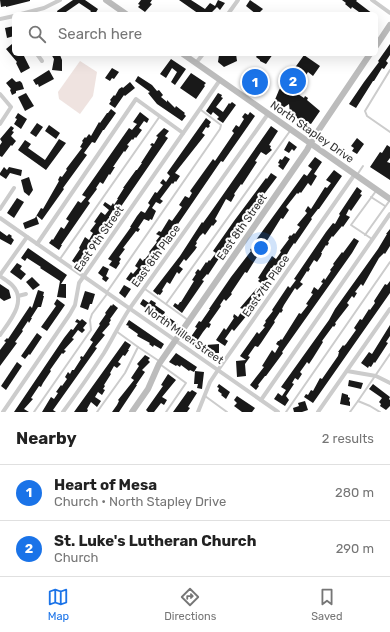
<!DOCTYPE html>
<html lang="en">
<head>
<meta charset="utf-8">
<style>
  :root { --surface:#fff; --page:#f6f6f6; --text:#222; --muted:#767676; --line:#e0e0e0; --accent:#1a73e8 }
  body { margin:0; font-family:Rubik,sans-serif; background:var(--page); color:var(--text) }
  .you { position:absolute; left:261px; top:248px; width:14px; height:14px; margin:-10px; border:3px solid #fff; border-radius:50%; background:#1a73e8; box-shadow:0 0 0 6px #1a73e833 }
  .badge { display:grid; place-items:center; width:26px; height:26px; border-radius:50%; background:var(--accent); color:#fff; font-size:13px; font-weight:700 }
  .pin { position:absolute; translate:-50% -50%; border:2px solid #fff; box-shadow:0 1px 4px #0006 }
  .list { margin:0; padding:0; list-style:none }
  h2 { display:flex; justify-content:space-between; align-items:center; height:52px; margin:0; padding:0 16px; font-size:17px }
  h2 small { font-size:13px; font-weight:400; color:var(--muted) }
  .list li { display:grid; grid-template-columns:26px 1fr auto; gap:12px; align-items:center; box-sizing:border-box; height:56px; padding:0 16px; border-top:1px solid var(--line) }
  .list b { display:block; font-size:15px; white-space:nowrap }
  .list p { margin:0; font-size:13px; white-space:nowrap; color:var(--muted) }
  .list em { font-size:13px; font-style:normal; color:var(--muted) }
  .icon { flex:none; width:22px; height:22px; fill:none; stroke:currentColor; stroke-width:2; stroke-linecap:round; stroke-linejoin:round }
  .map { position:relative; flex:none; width:390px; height:412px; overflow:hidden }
  .search { position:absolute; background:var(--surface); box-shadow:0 4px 16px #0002; left:12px; right:12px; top:12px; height:44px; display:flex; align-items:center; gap:10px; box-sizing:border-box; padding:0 14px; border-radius:6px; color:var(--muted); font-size:15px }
  .sheet { height:164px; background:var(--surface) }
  nav { display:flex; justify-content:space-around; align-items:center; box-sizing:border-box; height:56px; border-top:1px solid var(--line); background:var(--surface); font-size:11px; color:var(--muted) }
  nav a { display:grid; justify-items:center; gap:2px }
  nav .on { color:var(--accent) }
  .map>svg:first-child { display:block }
  .green { fill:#efe3e0 }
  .building { fill:#191919 }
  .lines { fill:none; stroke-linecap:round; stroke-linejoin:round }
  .lane { stroke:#ccc; stroke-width:2 }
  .street { stroke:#ccc; stroke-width:4 }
  .secondary { stroke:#bcbcbc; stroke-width:6 }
  .labels { text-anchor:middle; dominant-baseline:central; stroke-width:4; stroke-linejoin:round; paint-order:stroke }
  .street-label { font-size:11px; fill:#323232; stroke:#fff }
</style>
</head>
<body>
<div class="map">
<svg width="390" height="412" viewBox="0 0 390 412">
  <rect width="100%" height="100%" fill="#fff"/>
  <polygon class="green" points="80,61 97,72 93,96 80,114 59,99 58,92"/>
  <g class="building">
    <polygon points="0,0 30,0 30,1 6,7 6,6 1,7"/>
    <polygon points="73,0 85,0 98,9 95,14 89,14 91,11 79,3 63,14 58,14 57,11"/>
    <polygon points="141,0 152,0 150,3 152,4 145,12 138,7 140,5 138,4"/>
    <polygon points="179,0 191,0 205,9 210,3 215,6 218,0 225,3 220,10 217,7 210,14 199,14"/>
    <polygon points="250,0 263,9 258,14 256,14 246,6"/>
    <polygon points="342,0 357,0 356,1 373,14 358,14 359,12 352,7 351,9 345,4 346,3"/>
    <polygon points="14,26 14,36 7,38 5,28"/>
    <polygon points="12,44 14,47 14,54 23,54 30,68 21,73 16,63 17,62 6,49"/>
    <polygon points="390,44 390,55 386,61 388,63 384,69 382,68 374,81 373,81 356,108 349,104 364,82 379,62 378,61"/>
    <polygon points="51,54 60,55 62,60 62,71 52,70 54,59"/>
    <polygon points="220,54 236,54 237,61 224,67 218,62 219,55"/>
    <polygon points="258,54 273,54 266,64 260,61 260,60 256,57"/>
    <polygon points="304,55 320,66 313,76 308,72 298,86 301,89 298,94 304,98 305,96 308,98 307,100 320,111 311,124 300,120 290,113 289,104 283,108 274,102 279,90"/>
    <polygon points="171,59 186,69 175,85 171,82 177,72 172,68 166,78 160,74"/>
    <polygon points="112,68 119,72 114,79 112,78 110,81 105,78"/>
    <polygon points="259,69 262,72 257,79 261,81 260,83 266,88 262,94 255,91 255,90 248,84"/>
    <polygon points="49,70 54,79 39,87 38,84 36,85 33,80"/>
    <polygon points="191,73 206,83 204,85 205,86 196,99 180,88"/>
    <polygon points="138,76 152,85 157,91 159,90 163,95 161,97 167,102 167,100 175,108 176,106 185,113 184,114 186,116 182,121 157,104 148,93 150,92 135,81"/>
    <polygon points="12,78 16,82 20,81 22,83 24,89 16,91 16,93 12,95 10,90 11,89 6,83"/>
    <polygon points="130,82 135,88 125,96 124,95 115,108 109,104 111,101 110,100 114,95 115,96 119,89 122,87 123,88"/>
    <polygon points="26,93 34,106 25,111 18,97"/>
    <polygon points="218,93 222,95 221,97 223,98 216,107 223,112 229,103 230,104 232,102 236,105 223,123 217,119 219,117 213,112 211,115 206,111"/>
    <polygon points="111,109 116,113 104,130 103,130 95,143 92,142 84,153 87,155 63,188 64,189 42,220 36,215 39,224 25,229 23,223 35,218 41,208 43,209 59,181 58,180 60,176 62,177 67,170 66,169 82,148 80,147 83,142 82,141 85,137 86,138 89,134 91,136 99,122 100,123 107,113 108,113"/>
    <polygon points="140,112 149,119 147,123 144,121 139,128 142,130 136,138 135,137 133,140 132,139 127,145 129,146 125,152 124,151 113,167 115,167 110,175 109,174 103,184 100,182 96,188 97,189 88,201 90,203 61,245 62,245 59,250 49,243 52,239 53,240 61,227 64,229 69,221 66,219 78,201 81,203 86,197 82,195 129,128 132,130 137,124 133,122"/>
    <polygon points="250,112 255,116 223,162 221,161 178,224 177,223 149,267 147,266 134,284 126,279 131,272 133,274 138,268 135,266 140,258 143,261 144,259 145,259 150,253 149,252 157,242 156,241 160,236 156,234 159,231 161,232 169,219 172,221 182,207 179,205 185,196 189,198 192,193 190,191 213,159 215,161 234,133 232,131 236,125 239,127 244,119 242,117 245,113 248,115"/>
    <polygon points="18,113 27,119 21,129 14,124 17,119 15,118"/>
    <polygon points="206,118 211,122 209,125 210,126 208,128 206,127 202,133 205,135 175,173 180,176 176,182 175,181 173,184 172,183 160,199 163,201 160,204 156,202 152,208 156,211 152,220 150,219 149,221 144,219 138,228 140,229 138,232 136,231 123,248 125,249 119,257 121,259 119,262 120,263 116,269 109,265 112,261 108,259 131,227 130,227 137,216 141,211 145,213 150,205 148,203 155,192 157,193 163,185 160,183 163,179 166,182 170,176 167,173"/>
    <polygon points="37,123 43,127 36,137 30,133"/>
    <polygon points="49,125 60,133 56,139 45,131"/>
    <polygon points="11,126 14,128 12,131 14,132 11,136 16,141 12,146 11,145 2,157 0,156 0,145 2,142 0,139"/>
    <polygon points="271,126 278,131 269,145 271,146 270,148 272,150 266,155 261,152 255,161 257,162 242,185 241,184 234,194 235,195 231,202 226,199 215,219 217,221 213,226 212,225 205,235 203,233 200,236 196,242 197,243 195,246 197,247 195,250 186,261 184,259 179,266 183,269 179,274 177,272 170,284 167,282 162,290 163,291 160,295 158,294 158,295 153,291 180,256 202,222 203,223 213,209"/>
    <polygon points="164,128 169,131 165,136 168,138 122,205 116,213 113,210 109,217 112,219 108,226 98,236 91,249 89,247 84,254 87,255 79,266 72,261 80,249 79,248 85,237 89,240 93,233 90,231 96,223 94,222 101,212 105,215 109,210 103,205 105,202 111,206 113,203 114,205 118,199 117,199 124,188 123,188 136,170 137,170 142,163 141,163 152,146 150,145 152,143 154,144 158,137 156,136"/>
    <polygon points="357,138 364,144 357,154 352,151 354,148 351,146"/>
    <polygon points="59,139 66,143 46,170 18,150 25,140 31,144 28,148 45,160"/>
    <polygon points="289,141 297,147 294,151 292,149 289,153 284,150"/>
    <polygon points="387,145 390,147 390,158 387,162 390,163 390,180 370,167 380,152 382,153"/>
    <polygon points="285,156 290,159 283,170 278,166 280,164 278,163 280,159 282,160"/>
    <polygon points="315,157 322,162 314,174 317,176 311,186 308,183 301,193 300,192 298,194 297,193 286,207 289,210 283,219 281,218 247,273 245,272 231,293 232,294 226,301 224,299 220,305 221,306 209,323 211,324 209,328 207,327 203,332 197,341 199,343 196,347 188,341 197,328 195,327 199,321 201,322 210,309 209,309 231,277 251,251 250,250 256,240 304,174 307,176 312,169 308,166"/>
    <polygon points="4,167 7,170 9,167 22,170 21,176 10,173 6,179 0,175 0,173"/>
    <polygon points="334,170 342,176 319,209 318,209 311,218 312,219 295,244 294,243 290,249 279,268 274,265 268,274 271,275 267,280 269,282 266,287 258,281 260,279 258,278 272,256 276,259 281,252 280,251 289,239 288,238 290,235 291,236 294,233 295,234 300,227 297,225 307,213 305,211 308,206 311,209 325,187 327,188 331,183 326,180"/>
    <polygon points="271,173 277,177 243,222 208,275 207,274 202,280 204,281 182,313 173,306 175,303 178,305 180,302 181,302 194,281 192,280 196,274 195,273 198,269 200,271 206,262 207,263 209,260 210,261 216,253 213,251 234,221 266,178 267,179"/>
    <polygon points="29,177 33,190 29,196 24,192 21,180"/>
    <polygon points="357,187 362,191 360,194 362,195 351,211 349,209 346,215 350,217 343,227 342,226 333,237 332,236 328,242 329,243 327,246 326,245 321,253 322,253 321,256 317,262 314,260 309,268 310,269 308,272 307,271 300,282 303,284 297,290 295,288 284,305 282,309 283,310 281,313 280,312 274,321 275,322 261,343 258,347 255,346 248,356 250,357 245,364 246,376 237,377 236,361 246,360 240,356 257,332 259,334 265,327 263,326 266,322 265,321 273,311 272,310 288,286 290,288 296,280 294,279 326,232 333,223 335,224 340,215 339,214"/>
    <polygon points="17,198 24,202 14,218 7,213"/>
    <polygon points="390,229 390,246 385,254 384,253 379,258 363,286 361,284 355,292 357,293 354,298 352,296 347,303 349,305 335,323 336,324 334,327 333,326 322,341 323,342 313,358 309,364 307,362 305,365 300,372 302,374 298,380 295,378 292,383 294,384 286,396 289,400 285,406 274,399 278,393 282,396 286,390 281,387 329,320 335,309 378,249 387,234 386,234"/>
    <polygon points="0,231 7,236 9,234 12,236 11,237 14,240 11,245 0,239"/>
    <polygon points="354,238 359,241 352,253 282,352 283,353 266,376 265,376 258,385 259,386 256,390 250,385 264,367 262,366 272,350 275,353 279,346 276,344 278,341 279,341 281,339 282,340 299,313 301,314 308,305 306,304 313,294 311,293 314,287 318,290 323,283 321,282 324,278 325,280 331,271 330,270 334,265 333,264 342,252 343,253"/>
    <polygon points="28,248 67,275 61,284 66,284 66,298 57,297 60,281 40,268 41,267 27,258 25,261 21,258"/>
    <polygon points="17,263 22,266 20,269 26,274 21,280 10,272"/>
    <polygon points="103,266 109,269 106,276 109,278 106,282 102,279 103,277 98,273"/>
    <polygon points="32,277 40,285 33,290 26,282"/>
    <polygon points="390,281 390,293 313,403 304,397 306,394 308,395 311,390 313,391 320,378 322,379 338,356 339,352 338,352 343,345 344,346 346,344 356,330 354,328 360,319 362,320 369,309 370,310 375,303 374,301 385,284 387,285"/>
    <polygon points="0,284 9,290 11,298 4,301 0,298"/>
    <polygon points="124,285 131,289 125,298 119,293"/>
    <polygon points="257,288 263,292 258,299 257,298 254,301 249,307 252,309 234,331 232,329 225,339 228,341 225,346 216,340 224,328 226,330 234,318 233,317 234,314 238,317 243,309 240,308"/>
    <polygon points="38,290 44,292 43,296 44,296 41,307 38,307 31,318 32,318 29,323 28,321 22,330 23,331 15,342 17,343 0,366 0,350 6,342 4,341 7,338 8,339 30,306 32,308"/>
    <polygon points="85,291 95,294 92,304 90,304 88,310 80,307"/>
    <polygon points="57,299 65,305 47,331 41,327 56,306 54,304"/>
    <polygon points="143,299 149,303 151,300 156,303 155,305 165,312 164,314 178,324 175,329 140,304"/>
    <polygon points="113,304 118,308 110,319 111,320 109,323 110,324 102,333 105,335 95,347 97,348 53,410 56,412 42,412 51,397 54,399 58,393 56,392 61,385 62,386 67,379 65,377 68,372 70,374 72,370 74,370 81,359 80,358 81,356 83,357 93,342 90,340 100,325 99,324 106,314 105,313 111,305 112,306"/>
    <polygon points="77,319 80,321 82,319 87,323 83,328 85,330 82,333 78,330 72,338 74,339 64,350 66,351 63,354 62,353 50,370 51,371 43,383 41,387 39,386 31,398 33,399 24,409 29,412 14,412 64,338 71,329 73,330 78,323 75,322"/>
    <polygon points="129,320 164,344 161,349 154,345 153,347 149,344 150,343 137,336 138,334 128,327 129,326 126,325"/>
    <polygon points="390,325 390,336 386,342 388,343 375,363 374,362 371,367 369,366 368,368 361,363 369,352 372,354"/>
    <polygon points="37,333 42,337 30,355 29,354 25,359 21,356"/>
    <polygon points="125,341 131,345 128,350 129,350 125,356 123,355 118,362 121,364 117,368 114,366 110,373 111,374 104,385 105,386 103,389 105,390 102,395 98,392 95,397 101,401 97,407 91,402 87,409 88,410 87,412 74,412"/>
    <polygon points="219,344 219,353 206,354 206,345"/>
    <polygon points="176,353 197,367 194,372 190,370 189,371 181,365 180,367 177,365 176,366 169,362"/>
    <polygon points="145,355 150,358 148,360 150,362 142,370 145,372 136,385 137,385 119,412 112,412 117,405 119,401 118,400 134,380 131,378 139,366 137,364"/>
    <polygon points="17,362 22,366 6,390 1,386"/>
    <polygon points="195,371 204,372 202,389 197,388 198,384 194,384"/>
    <polygon points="168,374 176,380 162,397 167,400 164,405 161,403 154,412 148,412 146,410 163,386 161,385"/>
    <polygon points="349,380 363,383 361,389 348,386"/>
    <polygon points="219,384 230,392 226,399 221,395 222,394 218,391 219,388 217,387"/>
    <polygon points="373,384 390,397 389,399 390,400 390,406 386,410 380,406 381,404 379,402 382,398 369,389"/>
    <polygon points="192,390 197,393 188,407 190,408 187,412 173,412 188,391 190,392"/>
    <polygon points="342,393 348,395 348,397 350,398 349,401 350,402 350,406 340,404"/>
    <polygon points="237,396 255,408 252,412 242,412 234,406 237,403 234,400"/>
    <polygon points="305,401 308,410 302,412 294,412 293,408 299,406 298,403"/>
  </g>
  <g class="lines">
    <g class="lane">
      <polyline points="333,14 334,13 336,14"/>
      <polyline points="390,70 365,111 367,116 390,132"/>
      <polyline points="357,175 363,166"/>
      <polyline points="371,197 385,206"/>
      <polyline points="365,235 390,200"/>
      <polyline points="372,239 351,225 376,191"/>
      <polyline points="60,259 160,116"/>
      <polyline points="145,289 188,320"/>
      <polyline points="107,292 220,129 221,125 201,110"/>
      <polyline points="166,304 290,131"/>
      <polyline points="138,347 159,361"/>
      <polyline points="161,365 186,383 166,412"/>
      <polyline points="205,396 227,412"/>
      <polyline points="358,401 390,354"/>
      <polyline points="34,412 91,330 90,320 92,314 107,294"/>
      <polyline points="97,412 125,373 138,347 116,331"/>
      <polyline points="286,412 390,262"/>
      <polyline points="350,412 358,401 370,406 380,412"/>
    </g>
    <g class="street">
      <polyline points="372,0 390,13"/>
      <polyline points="21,14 44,8 60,0"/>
      <polyline points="228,14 238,0"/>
      <polyline points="0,19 14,16"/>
      <polyline points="37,54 42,61"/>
      <polyline points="196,63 203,54"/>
      <polyline points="0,94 11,107 0,124"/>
      <polyline points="0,209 14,188"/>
      <polyline points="0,218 278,412"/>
      <polyline points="37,244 136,99 183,133"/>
      <polyline points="0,275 27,237"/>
      <path d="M0,276C4,279 9,282 12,285C28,301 9,322 0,335"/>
      <polyline points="18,296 26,294"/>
      <polyline points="347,371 376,376 390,383"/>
      <polyline points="261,400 390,214"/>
      <polyline points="3,412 70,314 75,305 79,283 220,80"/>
      <path d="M63,412C77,393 91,373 104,353C113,338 120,323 130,308L268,114"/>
      <polyline points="198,412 210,382 218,370 355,174"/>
      <polyline points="318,412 390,309"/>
    </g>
    <g class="secondary">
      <polyline points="106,0 126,14"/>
      <polyline points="376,46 390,25"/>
      <polyline points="183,54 390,199"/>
      <polyline points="132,412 148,389 159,364 307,150 314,137 370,54"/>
    </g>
  </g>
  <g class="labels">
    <g class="street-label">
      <text transform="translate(312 132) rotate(35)">North Stapley Drive</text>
      <text transform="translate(242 227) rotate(-55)">East 8th Street</text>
      <text transform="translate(99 239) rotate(-55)">East 9th Street</text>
      <text transform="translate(156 256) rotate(-54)">East 8th Place</text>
      <text transform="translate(266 286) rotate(-55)">East 7th Place</text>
      <text transform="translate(184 335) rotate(35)">North Miller Street</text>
    </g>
  </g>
</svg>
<div class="you"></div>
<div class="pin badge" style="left:255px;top:82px">1</div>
<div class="pin badge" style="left:293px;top:81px">2</div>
<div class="search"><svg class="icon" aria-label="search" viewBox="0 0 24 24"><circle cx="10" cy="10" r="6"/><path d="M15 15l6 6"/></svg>Search here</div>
</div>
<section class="sheet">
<h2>Nearby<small>2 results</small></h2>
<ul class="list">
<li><span class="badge">1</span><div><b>Heart of Mesa</b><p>Church · North Stapley Drive</p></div><em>280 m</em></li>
<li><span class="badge">2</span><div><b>St. Luke's Lutheran Church</b><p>Church</p></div><em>290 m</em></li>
</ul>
</section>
<nav>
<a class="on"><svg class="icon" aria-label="map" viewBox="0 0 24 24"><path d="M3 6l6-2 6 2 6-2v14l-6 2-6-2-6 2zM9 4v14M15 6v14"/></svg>Map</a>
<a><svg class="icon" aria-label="directions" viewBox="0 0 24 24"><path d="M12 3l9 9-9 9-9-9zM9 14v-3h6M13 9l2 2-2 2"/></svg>Directions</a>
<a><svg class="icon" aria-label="saved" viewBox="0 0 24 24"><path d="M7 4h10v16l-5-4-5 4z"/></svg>Saved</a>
</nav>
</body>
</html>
